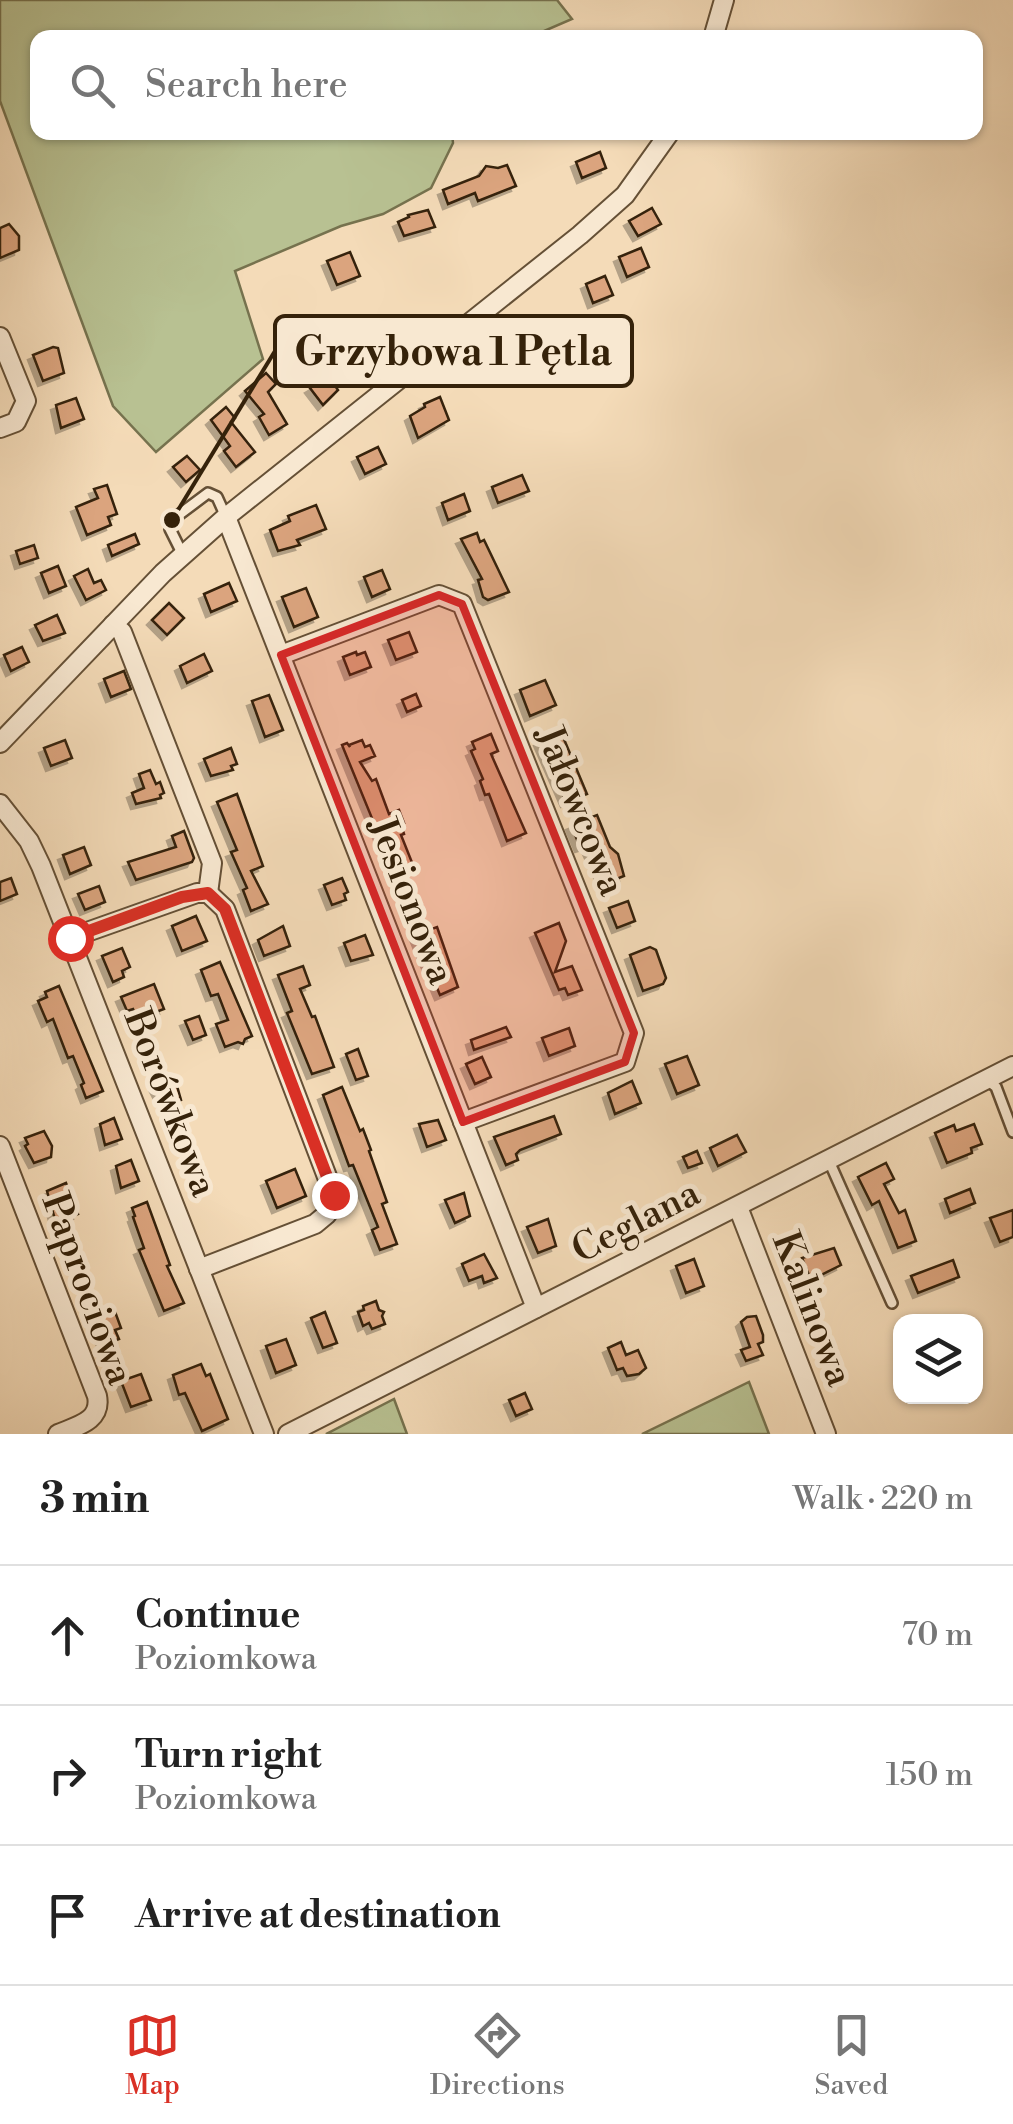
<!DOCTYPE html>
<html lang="en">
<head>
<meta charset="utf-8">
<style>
  :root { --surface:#fff; --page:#f6f6f6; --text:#222; --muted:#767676; --line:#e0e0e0; --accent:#d93025 }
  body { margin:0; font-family:"Libre Bodoni",serif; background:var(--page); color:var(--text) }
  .controls { position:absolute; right:30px; bottom:30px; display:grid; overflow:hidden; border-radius:20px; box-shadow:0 2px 8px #0004 }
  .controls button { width:90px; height:90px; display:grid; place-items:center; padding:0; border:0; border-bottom:2px solid var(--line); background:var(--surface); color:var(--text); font:50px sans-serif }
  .stop { position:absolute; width:30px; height:30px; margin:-22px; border:8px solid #d93025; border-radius:50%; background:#fff }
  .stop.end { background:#d93025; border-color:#fff; box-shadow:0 2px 10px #0008 }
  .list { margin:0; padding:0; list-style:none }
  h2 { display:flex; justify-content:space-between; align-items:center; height:130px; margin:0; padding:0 40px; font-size:42px }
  h2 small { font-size:32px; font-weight:400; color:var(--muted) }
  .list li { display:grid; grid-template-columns:65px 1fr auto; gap:30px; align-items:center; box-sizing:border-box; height:140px; padding:0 40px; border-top:2px solid var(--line) }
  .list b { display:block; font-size:38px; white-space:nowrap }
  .list p { margin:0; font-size:32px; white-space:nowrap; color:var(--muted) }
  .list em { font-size:32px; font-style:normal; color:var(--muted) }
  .icon { flex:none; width:55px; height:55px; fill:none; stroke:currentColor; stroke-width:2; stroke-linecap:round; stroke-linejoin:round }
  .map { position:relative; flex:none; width:1013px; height:1434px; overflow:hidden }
  .search { position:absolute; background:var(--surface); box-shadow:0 2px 8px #0004; left:30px; right:30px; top:30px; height:110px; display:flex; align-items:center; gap:25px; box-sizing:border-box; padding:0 35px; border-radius:20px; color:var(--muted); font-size:38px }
  .sheet { height:550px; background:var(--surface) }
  nav { display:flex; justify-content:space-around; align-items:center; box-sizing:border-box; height:140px; border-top:2px solid var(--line); background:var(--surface); font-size:28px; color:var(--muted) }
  nav a { display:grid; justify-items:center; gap:5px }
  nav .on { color:var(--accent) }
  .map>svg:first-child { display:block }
  .green { fill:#b8c192; stroke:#76724e; stroke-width:2.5 }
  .building { fill:#dba47e; stroke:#35220a; stroke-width:2.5; filter:url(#shadow) }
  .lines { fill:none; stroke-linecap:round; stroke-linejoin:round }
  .service-casing { stroke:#655036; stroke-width:14 }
  .minor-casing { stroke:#655036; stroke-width:22 }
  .service { stroke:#f8e8d1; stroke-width:9 }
  .minor { stroke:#f8e8d1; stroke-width:18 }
  .route { stroke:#d93025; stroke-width:12 }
  .marked { fill:#d62828; fill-opacity:0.2; stroke:#d62828; stroke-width:8; stroke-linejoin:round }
  .labels { text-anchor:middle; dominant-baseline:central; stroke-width:10; stroke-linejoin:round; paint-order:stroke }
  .street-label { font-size:38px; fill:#35220a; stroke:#f8e8d1 }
  .leader { fill:none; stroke:#35220a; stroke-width:4 }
  .callout-dot { fill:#35220a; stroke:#f8e8d1; stroke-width:4 }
  .callout { fill:#f8e8d1; stroke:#35220a; stroke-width:4 }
  .callout-label { font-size:40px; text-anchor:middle; font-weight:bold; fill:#35220a }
</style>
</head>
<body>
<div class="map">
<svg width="1013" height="1434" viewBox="0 0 1013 1434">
  <defs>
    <filter id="shadow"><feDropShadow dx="-5" dy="5" stdDeviation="0" flood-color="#0004"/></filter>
  </defs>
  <rect width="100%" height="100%" fill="#f4dbb8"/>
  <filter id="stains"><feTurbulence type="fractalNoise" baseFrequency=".002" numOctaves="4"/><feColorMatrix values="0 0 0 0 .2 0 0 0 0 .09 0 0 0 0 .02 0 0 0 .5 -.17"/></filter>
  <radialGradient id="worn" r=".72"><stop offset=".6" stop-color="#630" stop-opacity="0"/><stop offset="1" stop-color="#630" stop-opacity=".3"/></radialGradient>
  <g class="green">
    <polygon points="0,0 557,0 572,19 528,38 38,38 38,132 452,133 453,143 431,188 383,214 341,226 235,271 263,359 156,452 113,406 0,101"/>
    <polygon points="749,1382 769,1434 642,1434"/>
    <polygon points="394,1399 407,1434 326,1434"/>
  </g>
  <g class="building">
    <polygon points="600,152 606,168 582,178 576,162"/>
    <polygon points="507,165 516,186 478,201 475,193 448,204 443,190 479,176 486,166 498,168"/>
    <polygon points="652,208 661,224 638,236 629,221"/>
    <polygon points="428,210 435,227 404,236 398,222 409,217 408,215"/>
    <polygon points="9,224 19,236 19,250 0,258 0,228"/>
    <polygon points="641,248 649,267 627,277 619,257"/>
    <polygon points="350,252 360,276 337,285 327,261"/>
    <polygon points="605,276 613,295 593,303 586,284"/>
    <polygon points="53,347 58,348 64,373 43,381 33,355"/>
    <polygon points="266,373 276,384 268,392 287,424 269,435 259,417 264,414 245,391"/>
    <polygon points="329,377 338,390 323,405 310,388"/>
    <polygon points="440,397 449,420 418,438 410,416 425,407 424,404"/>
    <polygon points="76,398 84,419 61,428 56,405"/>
    <polygon points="226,407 235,418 231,422 255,452 236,467 224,451 230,446 211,420"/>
    <polygon points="378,447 386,464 365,474 357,457"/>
    <polygon points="187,456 200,470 186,482 173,467"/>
    <polygon points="522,475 529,491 498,503 492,487"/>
    <polygon points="107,485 117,514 108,517 111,525 87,535 76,507 98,498 94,489"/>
    <polygon points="464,494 470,511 448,520 442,503"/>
    <polygon points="316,505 326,529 297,540 300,545 278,551 270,530 290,521 288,516"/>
    <polygon points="477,533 480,542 484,540 509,592 488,600 483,597 478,580 482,579 461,539"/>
    <polygon points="135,534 139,544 112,556 108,545"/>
    <polygon points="34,545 38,558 20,564 16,551"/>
    <polygon points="58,566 66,586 49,593 41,573"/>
    <polygon points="88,569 94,583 101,580 106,590 86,600 74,576"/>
    <polygon points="382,570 390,589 372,597 364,577"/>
    <polygon points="229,583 237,601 211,612 204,594"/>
    <polygon points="306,588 318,617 294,627 282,597"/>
    <polygon points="169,603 184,618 167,635 152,620"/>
    <polygon points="57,615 65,633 43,641 35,625"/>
    <polygon points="409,632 417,652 396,660 388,640"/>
    <polygon points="22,647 29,662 11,671 4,655"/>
    <polygon points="356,652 357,655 365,652 371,667 350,675 343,657"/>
    <polygon points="204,654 212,671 187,683 180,666"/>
    <polygon points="124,671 131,689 111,697 104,679"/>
    <polygon points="545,680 556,705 530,716 520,690"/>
    <polygon points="416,694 421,706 407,712 402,700"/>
    <polygon points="269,695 283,730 265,737 252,701"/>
    <polygon points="561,732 587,794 566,802 539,741"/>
    <polygon points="491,734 498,751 491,754 526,833 507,841 489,794 485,795 480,781 483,779 471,751 475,749 472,742"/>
    <polygon points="65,740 72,758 51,766 44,748"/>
    <polygon points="362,740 365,747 370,745 375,756 360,762 372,781 376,779 389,814 399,810 404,823 401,824 404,834 401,835 415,870 396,877 342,745 347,743 350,747 349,745"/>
    <polygon points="231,748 237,764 231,766 233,770 211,776 204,759"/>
    <polygon points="150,770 156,784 160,782 164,793 160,795 161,798 136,804 132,793 144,788 139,774"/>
    <polygon points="237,794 263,866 251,871 268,904 251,911 243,890 247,888 231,852 237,850 217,802"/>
    <polygon points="597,815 610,847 618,854 624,876 604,884 586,845 580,847 571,825"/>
    <polygon points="184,831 194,858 192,862 136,880 128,862 176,847 172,836"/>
    <polygon points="84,847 91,865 70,874 63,855"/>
    <polygon points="11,878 17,894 0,901 0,882"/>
    <polygon points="342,878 348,892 344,894 346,900 332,905 324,885"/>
    <polygon points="99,886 105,902 85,910 78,894"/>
    <polygon points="628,901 635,921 617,928 609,908"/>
    <polygon points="196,916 207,941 182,951 172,926"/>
    <polygon points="559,923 566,941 555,972 572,966 582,990 568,995 565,988 559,990 535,933"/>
    <polygon points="283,926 290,946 264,956 258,940"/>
    <polygon points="437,927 458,987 440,995 415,935"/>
    <polygon points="365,935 373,955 351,961 344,943"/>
    <polygon points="650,947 656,950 666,978 663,984 643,991 630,955"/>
    <polygon points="122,948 130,967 122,971 124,977 113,982 102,956"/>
    <polygon points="220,962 252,1036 245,1039 243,1044 238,1042 225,1047 216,1024 228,1020 218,994 211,996 201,970"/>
    <polygon points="303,966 310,985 300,989 312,1017 315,1016 334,1067 312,1074 287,1013 292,1011 278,975"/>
    <polygon points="154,984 164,1009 137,1019 133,1009 127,1011 121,997"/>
    <polygon points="59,986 103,1091 86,1098 81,1085 84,1083 73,1056 68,1058 53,1019 47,1022 38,1001 47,997 45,992"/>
    <polygon points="199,1016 206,1035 193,1040 185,1021"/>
    <polygon points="506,1027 511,1037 474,1050 471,1040"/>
    <polygon points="569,1028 575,1046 549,1056 542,1038"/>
    <polygon points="358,1049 368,1076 356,1080 346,1054"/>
    <polygon points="687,1056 699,1085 677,1094 665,1064"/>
    <polygon points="482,1057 491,1077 475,1084 466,1064"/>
    <polygon points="175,1079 181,1100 165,1106 155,1087"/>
    <polygon points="632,1081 641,1103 615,1114 608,1093"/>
    <polygon points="342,1087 360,1131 363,1129 371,1150 369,1151 387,1202 382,1204 397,1244 380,1250 372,1230 378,1227 353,1165 349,1166 323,1095"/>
    <polygon points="554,1116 561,1134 520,1150 516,1154 518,1160 506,1165 494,1137"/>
    <polygon points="114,1118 122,1139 105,1145 100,1124"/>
    <polygon points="438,1120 446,1140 427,1147 419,1124"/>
    <polygon points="974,1124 982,1144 971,1148 972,1153 947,1163 935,1133 954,1125 956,1131"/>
    <polygon points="44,1131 52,1146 51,1157 34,1163 25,1146 28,1144 25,1138"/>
    <polygon points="737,1135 746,1152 718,1166 710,1148"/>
    <polygon points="697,1151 702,1163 688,1168 683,1157"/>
    <polygon points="131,1160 139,1181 121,1188 116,1166"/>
    <polygon points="886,1163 894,1179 884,1184 899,1213 905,1210 916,1241 898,1248 879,1201 872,1205 858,1177"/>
    <polygon points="295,1169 306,1196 277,1208 266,1181"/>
    <polygon points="66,1183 78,1214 56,1223 47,1191"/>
    <polygon points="970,1189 975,1203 950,1213 945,1199"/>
    <polygon points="464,1193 470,1216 455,1223 445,1200"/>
    <polygon points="147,1202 170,1265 167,1266 184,1303 164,1311 139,1250 144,1248 133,1217 135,1216 132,1208"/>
    <polygon points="1013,1210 1013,1237 1000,1242 990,1218"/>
    <polygon points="548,1219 556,1246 538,1253 527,1227"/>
    <polygon points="834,1248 841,1265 811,1280 802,1258"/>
    <polygon points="484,1254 497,1278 484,1283 482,1276 469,1281 462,1264"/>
    <polygon points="694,1259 704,1286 686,1293 676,1266"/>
    <polygon points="953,1260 959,1277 918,1293 911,1276"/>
    <polygon points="376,1301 379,1310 384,1312 382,1316 385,1324 372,1329 369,1323 363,1326 358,1312 364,1310 363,1306"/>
    <polygon points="114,1309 121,1328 115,1330 119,1339 104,1345 90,1318"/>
    <polygon points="325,1312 337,1343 323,1348 311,1318"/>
    <polygon points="756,1316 763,1335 763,1342 758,1344 763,1355 746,1361 741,1350 750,1347 741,1322 747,1317"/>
    <polygon points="286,1339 296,1365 276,1373 266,1346"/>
    <polygon points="621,1342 626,1355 638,1350 646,1368 639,1374 627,1376 623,1368 617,1370 608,1348"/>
    <polygon points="201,1364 206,1376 210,1374 228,1419 202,1431 185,1393 179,1395 173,1375"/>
    <polygon points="141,1374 151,1400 131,1407 121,1381"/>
    <polygon points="525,1393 532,1409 516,1416 509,1400"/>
  </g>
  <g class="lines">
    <defs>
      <g id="service">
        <polyline points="183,555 170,529 172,520 208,493 217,497 226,517"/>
        <polyline points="987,1080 996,1087 1013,1132"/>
        <polyline points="829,1161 892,1303"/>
      </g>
      <g id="minor">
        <polyline points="713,38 724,0"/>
        <polyline points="0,337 26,401 16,422 0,428"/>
        <polyline points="226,517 536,1308"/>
        <polyline points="113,625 122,632 212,863 208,893"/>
        <polyline points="281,655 439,595 462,604 634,1033 625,1062 463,1122"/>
        <polyline points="0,743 163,573 226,517 580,235 625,195 670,132"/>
        <polyline points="0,804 29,841 41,866 264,1434"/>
        <polyline points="70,938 197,893 208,893 225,909 334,1195 327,1214 315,1224 199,1269"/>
        <path d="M0,1146L97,1396C102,1421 77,1426 58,1434"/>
        <polyline points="738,1207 826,1434"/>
        <polyline points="288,1434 1013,1066"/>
      </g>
    </defs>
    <use href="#service" class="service-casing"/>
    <use href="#minor" class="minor-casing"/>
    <use href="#service" class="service"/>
    <use href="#minor" class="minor"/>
  </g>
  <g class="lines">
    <polyline class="route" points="70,938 182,897 208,893 225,909 334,1195"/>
  </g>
  <path class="marked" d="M439,595L462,604L634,1033L625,1062L463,1122L281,655Z"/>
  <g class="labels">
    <g class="street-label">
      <text transform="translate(580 811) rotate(68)">Jałowcowa</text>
      <text transform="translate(411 901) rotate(69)">Jesionowa</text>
      <text transform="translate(170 1103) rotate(69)">Borówkowa</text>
      <text transform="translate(636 1222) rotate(-27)">Ceglana</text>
      <text transform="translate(87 1289) rotate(70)">Paprociowa</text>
      <text transform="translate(812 1309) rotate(69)">Kalinowa</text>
    </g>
  </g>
  <path class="leader" d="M172 520L275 351"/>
  <circle class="callout-dot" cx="172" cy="520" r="10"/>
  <rect class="callout" x="275" y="316" width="357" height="70" rx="10"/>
  <g class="callout-label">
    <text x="453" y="365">Grzybowa 1 Pętla</text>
  </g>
  <rect width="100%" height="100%" filter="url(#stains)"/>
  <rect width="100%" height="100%" fill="url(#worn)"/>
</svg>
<div class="controls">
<button><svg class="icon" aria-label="layers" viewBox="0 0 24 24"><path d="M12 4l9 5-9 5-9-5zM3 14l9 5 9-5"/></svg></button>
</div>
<div class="stop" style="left:70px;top:938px"></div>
<div class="stop end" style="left:334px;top:1195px"></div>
<div class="search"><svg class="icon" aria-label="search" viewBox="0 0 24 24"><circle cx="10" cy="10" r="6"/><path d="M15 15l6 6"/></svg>Search here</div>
</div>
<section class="sheet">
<h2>3 min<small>Walk · 220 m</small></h2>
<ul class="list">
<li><svg class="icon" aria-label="ahead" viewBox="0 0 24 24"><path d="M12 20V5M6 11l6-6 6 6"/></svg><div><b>Continue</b><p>Poziomkowa</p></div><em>70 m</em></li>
<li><svg class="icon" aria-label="right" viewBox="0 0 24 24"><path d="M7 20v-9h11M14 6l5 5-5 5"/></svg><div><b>Turn right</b><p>Poziomkowa</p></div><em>150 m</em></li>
<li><svg class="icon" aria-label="arrive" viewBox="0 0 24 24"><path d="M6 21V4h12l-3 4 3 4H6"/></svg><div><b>Arrive at destination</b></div></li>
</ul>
</section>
<nav>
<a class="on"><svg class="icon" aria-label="map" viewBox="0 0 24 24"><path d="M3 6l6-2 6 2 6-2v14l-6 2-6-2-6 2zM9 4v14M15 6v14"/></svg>Map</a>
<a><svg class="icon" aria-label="directions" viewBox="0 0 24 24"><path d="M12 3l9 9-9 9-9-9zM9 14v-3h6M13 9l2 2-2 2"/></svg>Directions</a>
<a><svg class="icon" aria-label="saved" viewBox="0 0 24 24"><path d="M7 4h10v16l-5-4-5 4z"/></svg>Saved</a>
</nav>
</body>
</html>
